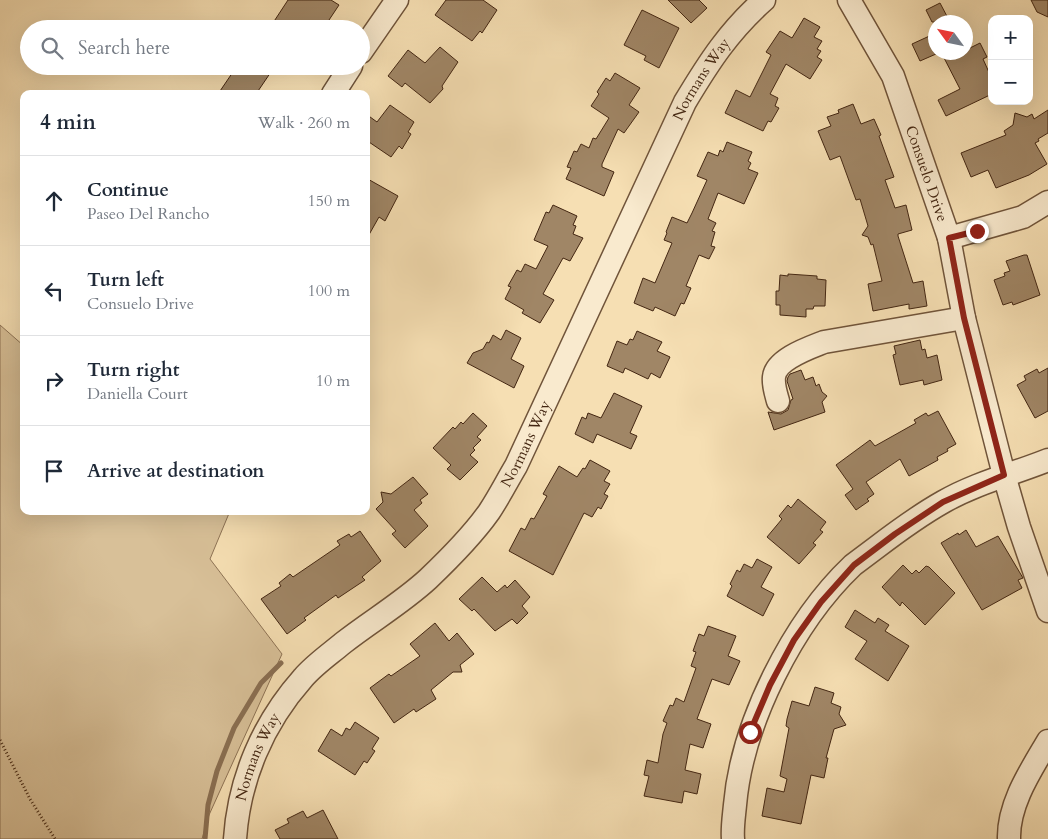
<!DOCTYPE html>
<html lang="en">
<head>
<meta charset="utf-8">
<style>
  :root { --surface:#fff; --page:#f2f2f3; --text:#1f2937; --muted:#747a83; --line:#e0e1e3 }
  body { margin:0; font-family:Cardo,serif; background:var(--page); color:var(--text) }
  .controls { position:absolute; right:15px; top:15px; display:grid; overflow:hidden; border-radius:10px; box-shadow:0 5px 20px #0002 }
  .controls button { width:45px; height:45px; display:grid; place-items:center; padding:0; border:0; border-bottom:1px solid var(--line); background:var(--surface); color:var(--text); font:25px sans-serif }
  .compass { position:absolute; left:928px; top:15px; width:45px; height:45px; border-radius:50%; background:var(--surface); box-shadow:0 5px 20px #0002; rotate:303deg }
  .stop { position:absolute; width:15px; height:15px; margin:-11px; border:4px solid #8f2418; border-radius:50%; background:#fff }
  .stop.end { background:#8f2418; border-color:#fff; box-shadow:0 1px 5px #0008 }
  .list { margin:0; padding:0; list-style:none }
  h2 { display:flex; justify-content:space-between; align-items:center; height:65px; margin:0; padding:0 20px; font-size:21px }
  h2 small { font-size:16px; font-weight:400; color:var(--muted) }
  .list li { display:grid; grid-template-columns:32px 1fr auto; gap:15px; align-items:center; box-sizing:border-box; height:90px; padding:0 20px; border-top:1px solid var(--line) }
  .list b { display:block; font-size:19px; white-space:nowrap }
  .list p { margin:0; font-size:16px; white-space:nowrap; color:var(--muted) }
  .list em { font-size:16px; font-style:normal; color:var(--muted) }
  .icon { flex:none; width:28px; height:28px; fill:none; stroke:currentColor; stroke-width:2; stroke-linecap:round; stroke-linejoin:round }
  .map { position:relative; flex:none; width:1048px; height:839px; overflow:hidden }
  .search { position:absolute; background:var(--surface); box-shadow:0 5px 20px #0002; left:20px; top:20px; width:350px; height:55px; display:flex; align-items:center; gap:12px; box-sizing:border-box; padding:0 18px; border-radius:28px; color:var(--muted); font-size:19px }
  .panel { position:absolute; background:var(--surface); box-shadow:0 5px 20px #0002; left:20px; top:90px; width:350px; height:425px; border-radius:10px }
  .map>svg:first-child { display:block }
  .green { fill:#d8c098; stroke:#8e7355 }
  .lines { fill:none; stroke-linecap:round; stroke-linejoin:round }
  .stream { stroke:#8a6f52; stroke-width:5 }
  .building { fill:#a08666; stroke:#432612 }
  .minor-casing { stroke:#70543a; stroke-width:25 }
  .path { stroke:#432612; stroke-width:3; stroke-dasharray:1 2.5; stroke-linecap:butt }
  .minor { stroke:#f9eace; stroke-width:22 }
  .route { stroke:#8f2418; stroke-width:6 }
  .labels { text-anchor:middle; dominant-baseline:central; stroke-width:5; stroke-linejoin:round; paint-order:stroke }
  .street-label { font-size:15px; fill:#432612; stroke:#f9eace }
</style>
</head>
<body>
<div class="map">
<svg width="1048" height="839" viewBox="0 0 1048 839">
  <rect width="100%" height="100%" fill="#f6dfb3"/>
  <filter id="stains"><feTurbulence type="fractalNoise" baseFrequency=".004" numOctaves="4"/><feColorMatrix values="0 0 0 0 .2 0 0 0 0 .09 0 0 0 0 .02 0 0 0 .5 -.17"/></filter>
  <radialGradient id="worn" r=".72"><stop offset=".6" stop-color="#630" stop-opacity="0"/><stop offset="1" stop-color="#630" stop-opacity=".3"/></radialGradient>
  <polygon class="green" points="0,325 24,346 24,511 230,511 210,559 282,654 209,815 202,839 0,839"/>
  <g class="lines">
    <polyline class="stream" points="205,839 208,805 217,771 234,728 261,683 281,663"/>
  </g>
  <g class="building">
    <polygon points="288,0 331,0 339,5 323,29 269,29"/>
    <polygon points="446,0 483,0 497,10 482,33 480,31 472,41 435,15"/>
    <polygon points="668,0 699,0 707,8 691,23"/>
    <polygon points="1031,0 1048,0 1048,17 1037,12"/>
    <polygon points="940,3 950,22 932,22 926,10"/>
    <polygon points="642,10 679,28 659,68 644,60 646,56 624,45"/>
    <polygon points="804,18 820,27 814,37 822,41 817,49 821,51 817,57 822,60 810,79 786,64 770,94 778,98 775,106 779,108 771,122 768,121 763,131 725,113 736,90 750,97 771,55 766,52 780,31 792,38"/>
    <polygon points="936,33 936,54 920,61 912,44"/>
    <polygon points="980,43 987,57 983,59 992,79 992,94 946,116 938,100 960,89 941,52 966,52 966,50"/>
    <polygon points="440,47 458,62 442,86 443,89 430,103 405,83 402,87 388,76 408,50 425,63"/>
    <polygon points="237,66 275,66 256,94 218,94"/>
    <polygon points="615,73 640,88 629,105 639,112 624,133 618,129 602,164 602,167 614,172 604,196 566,179 571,168 567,167 574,151 577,152 581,144 589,148 593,138 596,139 609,118 591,106 599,94 597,92 606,78 610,81"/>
    <polygon points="853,104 861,124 874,119 881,135 879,136 894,177 885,180 895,208 906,205 912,230 898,234 898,236 913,283 923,281 927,306 909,309 909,304 873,311 868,284 882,281 873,244 871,245 868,237 862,235 868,226 860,199 856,200 840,156 830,160 818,131 831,126 827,117 839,113 838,110"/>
    <polygon points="390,105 414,122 408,132 411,134 402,149 399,146 391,157 366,140 366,114 377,122"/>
    <polygon points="1048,110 1048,133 1038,139 1039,141 1035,143 1047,164 1029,175 996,188 988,170 971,177 961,153 1006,135 1004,131 1013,125 1015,113 1027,117 1032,114 1034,119"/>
    <polygon points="727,142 752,152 748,161 751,163 748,169 758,173 744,204 718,193 708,219 716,223 712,231 715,232 711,246 715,247 709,259 699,255 686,286 691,288 684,304 681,303 675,316 655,307 653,311 634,303 643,278 655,283 672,243 664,240 667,233 666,232 672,217 687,223 692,213 707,180 697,176 708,152 718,156 720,150 723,152"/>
    <polygon points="366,178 398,196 385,221 379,217 366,240"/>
    <polygon points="553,205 577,216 573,225 576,226 573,234 583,238 570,261 563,258 543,294 554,300 540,323 522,313 524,310 505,299 511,287 508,286 517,270 521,272 525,264 536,269 548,246 534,240 546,212 549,213"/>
    <polygon points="1024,255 1027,255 1040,295 1013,305 1012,302 1003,305 994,280 1005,276 1004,273 1010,271 1006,261"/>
    <polygon points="788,274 817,276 817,279 826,280 825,306 814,306 813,309 806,309 806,317 780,315 780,305 776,305 776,291 779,291 780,275 788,276"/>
    <polygon points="506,330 521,338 511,359 524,366 514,388 467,363 473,353 483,349 487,342 489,343 493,335 501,340"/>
    <polygon points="637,331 662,342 657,351 670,357 660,378 651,373 648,379 625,368 623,373 607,366 617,341 627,345 630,339 633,340"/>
    <polygon points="920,340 922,350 925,349 927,358 937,355 942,380 924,385 923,380 900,385 893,355 896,354 894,346"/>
    <polygon points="1048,368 1048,411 1035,418 1017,385 1026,380 1024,376 1037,369 1039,373"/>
    <polygon points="801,370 805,380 813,377 816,386 819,384 822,392 827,396 822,402 825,412 774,430 768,412 781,414 788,410 791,400 793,399 787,381 788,377 790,374"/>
    <polygon points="614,393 642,406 630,433 637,436 631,449 597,434 593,443 575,434 582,417 586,419 588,413 601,418"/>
    <polygon points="938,411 956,444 947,449 948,451 937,457 938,460 909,476 900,459 866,482 874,494 867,499 869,501 856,510 845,495 853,489 836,465 870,440 875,446 916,423 914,420 926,413 928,416"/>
    <polygon points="473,413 487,426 477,437 481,440 473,448 475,450 470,455 478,462 460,480 447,469 451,465 433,448 453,427 455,429 461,422 463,424"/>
    <polygon points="590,460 610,471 604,481 610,484 604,494 608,496 601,509 598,507 592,517 584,513 553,575 509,551 521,528 525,530 531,518 534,519 547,496 543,494 559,466 577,477 583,468 585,469"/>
    <polygon points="413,477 428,494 420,500 422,503 414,510 428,526 405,548 392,534 396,531 376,509 383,502 381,492 391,494"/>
    <polygon points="798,499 826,522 820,530 823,532 813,543 816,545 799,564 767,537 782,519 779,516 788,505 791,508"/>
    <polygon points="966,530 976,547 998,536 1023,578 1018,580 1022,588 982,610 941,543 958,533 959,535"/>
    <polygon points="360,531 381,561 362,577 365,580 338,598 336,595 304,618 306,620 287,634 261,599 281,586 279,583 290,574 293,577 340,545 337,541 349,534 351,537"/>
    <polygon points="757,559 772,567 761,587 774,594 763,616 727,596 732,586 730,584 737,570 740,572 744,564 752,568"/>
    <polygon points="903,565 912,574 916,570 919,573 926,566 929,567 955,593 925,625 902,602 900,606 882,587"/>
    <polygon points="482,577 497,592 505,585 507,588 515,580 530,597 522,606 528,613 517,624 512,619 495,631 474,609 472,611 459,599"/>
    <polygon points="855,610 875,623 878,618 889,625 885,631 909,646 888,681 855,659 867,641 845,627"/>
    <polygon points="435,623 449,641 457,633 474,654 460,665 462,672 453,672 431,690 436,699 416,712 414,709 394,723 370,688 389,674 391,676 420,656 410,644"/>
    <polygon points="708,626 736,636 728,656 740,661 729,685 712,679 697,719 711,724 703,748 690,744 685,770 701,774 697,794 684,791 682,803 644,796 649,776 644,775 647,760 658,763 663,734 667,723 663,721 670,705 673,706 676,698 684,702 696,668 691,666 696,652 693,651 699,634 704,636"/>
    <polygon points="815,687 834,693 831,703 841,707 839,714 846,725 834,729 826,758 828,758 824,778 811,775 801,824 762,816 767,788 784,792 787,779 780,776 789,728 786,726 787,719 792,701 809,706"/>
    <polygon points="355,722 379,738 372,749 375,751 367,763 364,761 355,775 318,751 331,729 342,736 346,728 350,730"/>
    <polygon points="323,810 338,839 280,839 275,830 289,823 287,819 303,811 307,818"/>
  </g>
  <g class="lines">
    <defs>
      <g id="minor">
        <path id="s1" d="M849,0L893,76L949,238L964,318L1004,475L1019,527L1048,611"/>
        <polyline points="361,52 397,0"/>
        <polyline points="333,94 351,66"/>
        <polyline points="949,238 1023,217 1048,202"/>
        <path d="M778,401C776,394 773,385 774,377C776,359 809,348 824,342L964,318"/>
        <path id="s2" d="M235,839C239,779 263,723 303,678C314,665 330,654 343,643C371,621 402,603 428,579C449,559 472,536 489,512C499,497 507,481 516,466L685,102C709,62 729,31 764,0"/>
        <path d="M733,839C732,828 734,816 735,805C742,723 793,622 853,565C861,559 869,553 877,547C898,531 920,515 943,502C976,483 1013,474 1048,460"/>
        <path d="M1009,839C1008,804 1031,770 1048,741"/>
      </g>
    </defs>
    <use href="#minor" class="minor-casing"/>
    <polyline class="path" points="0,740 30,799 55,839"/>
    <use href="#minor" class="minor"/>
  </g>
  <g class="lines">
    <polyline class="route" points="750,732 770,685 794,640 821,602 854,565 895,534 943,502 1004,475 964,318 949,238 977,231"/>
  </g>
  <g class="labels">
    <g class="street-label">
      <text stroke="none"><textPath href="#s2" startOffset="911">Normans Way</textPath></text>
      <text stroke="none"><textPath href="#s1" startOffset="191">Consuelo Drive</textPath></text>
      <text stroke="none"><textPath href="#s2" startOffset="506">Normans Way</textPath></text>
      <text stroke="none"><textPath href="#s2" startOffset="86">Normans Way</textPath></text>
    </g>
  </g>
  <rect width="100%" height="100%" filter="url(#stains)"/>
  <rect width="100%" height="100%" fill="url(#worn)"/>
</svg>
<div class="controls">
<button>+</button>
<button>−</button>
</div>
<svg class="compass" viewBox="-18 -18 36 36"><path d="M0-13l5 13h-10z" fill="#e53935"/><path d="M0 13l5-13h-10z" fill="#747a83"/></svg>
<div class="stop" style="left:750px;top:732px"></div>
<div class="stop end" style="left:977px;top:231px"></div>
<div class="search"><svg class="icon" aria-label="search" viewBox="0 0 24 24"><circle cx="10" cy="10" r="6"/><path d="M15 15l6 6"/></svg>Search here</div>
<section class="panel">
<h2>4 min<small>Walk · 260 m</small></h2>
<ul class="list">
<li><svg class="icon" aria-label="ahead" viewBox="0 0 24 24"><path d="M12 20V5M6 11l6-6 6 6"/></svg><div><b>Continue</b><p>Paseo Del Rancho</p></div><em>150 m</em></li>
<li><svg class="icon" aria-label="left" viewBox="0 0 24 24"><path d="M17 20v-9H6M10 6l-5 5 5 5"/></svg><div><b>Turn left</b><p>Consuelo Drive</p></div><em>100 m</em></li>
<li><svg class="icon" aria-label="right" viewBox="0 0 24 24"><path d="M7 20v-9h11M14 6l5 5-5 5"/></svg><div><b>Turn right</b><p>Daniella Court</p></div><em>10 m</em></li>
<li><svg class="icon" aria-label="arrive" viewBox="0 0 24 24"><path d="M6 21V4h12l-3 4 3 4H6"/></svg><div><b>Arrive at destination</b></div></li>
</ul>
</section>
</div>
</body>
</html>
